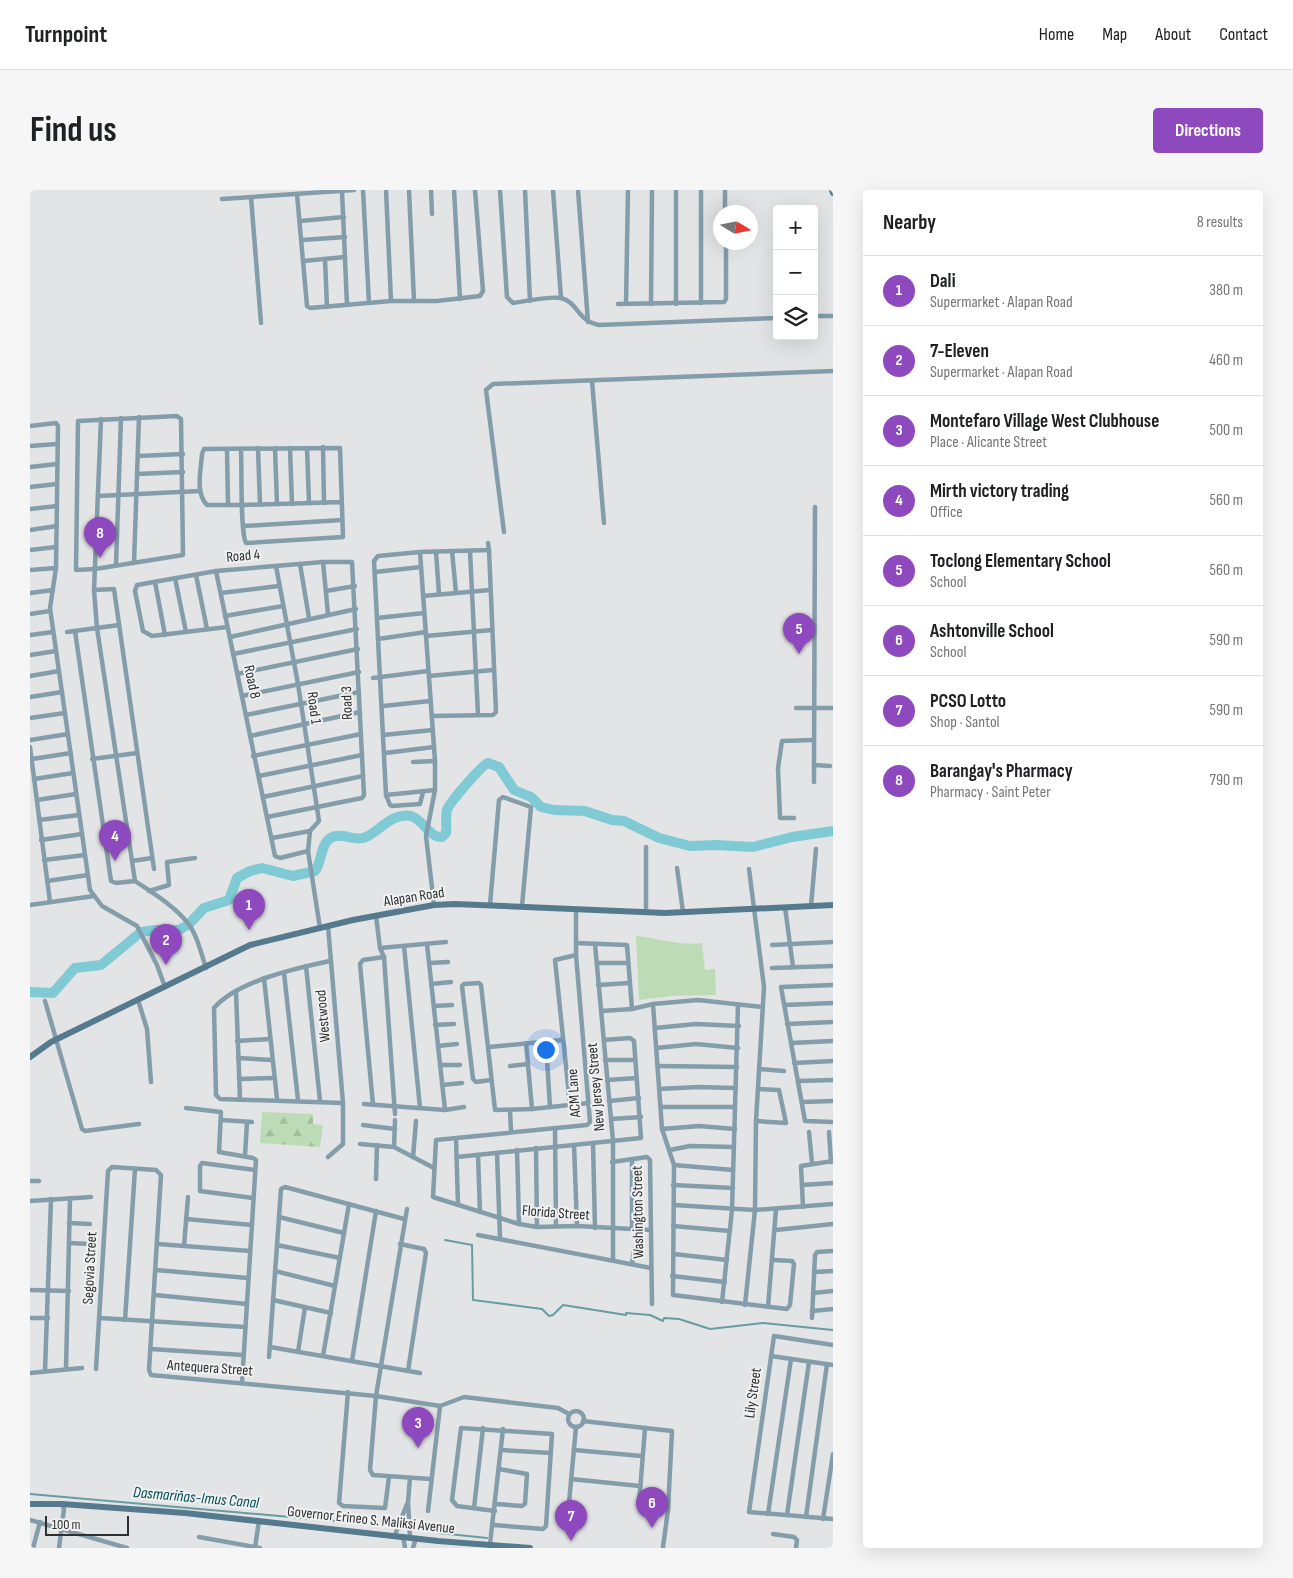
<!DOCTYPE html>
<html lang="en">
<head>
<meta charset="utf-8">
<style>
  :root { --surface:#fff; --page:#f6f6f6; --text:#202124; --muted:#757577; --line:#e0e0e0; --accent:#8d49bd }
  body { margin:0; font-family:"Sofia Sans Condensed",sans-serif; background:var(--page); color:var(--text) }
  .controls { position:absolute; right:15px; top:15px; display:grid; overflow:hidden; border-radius:5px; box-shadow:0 5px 20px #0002 }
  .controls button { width:45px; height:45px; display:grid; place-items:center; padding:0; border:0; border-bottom:1px solid var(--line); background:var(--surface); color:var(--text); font:25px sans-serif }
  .compass { position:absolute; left:683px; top:15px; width:45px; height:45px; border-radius:50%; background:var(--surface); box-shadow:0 5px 20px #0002; rotate:100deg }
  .scale { position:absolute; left:15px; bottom:12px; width:84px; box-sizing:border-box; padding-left:5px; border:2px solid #303030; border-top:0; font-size:14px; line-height:18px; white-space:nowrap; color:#303030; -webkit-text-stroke:4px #f0f1f2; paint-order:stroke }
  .you { position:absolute; left:515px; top:859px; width:18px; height:18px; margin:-12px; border:4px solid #fff; border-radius:50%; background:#1a73e8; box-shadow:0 0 0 8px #1a73e833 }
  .badge { display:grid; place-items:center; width:32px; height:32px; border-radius:50%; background:var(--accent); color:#fff; font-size:16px; font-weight:700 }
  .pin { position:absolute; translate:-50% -41px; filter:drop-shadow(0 1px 2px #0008) }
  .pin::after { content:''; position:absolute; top:26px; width:18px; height:15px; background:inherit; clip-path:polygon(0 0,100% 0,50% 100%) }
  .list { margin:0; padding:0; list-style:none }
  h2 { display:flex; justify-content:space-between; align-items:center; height:65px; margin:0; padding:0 20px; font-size:21px }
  h2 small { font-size:16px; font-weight:400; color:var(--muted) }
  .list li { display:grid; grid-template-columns:32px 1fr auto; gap:15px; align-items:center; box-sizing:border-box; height:70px; padding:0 20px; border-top:1px solid var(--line) }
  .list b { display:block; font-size:19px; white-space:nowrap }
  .list p { margin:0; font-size:16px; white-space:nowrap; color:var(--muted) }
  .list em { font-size:16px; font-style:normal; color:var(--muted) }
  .icon { flex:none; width:28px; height:28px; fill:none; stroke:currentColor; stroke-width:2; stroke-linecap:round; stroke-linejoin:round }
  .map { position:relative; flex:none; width:803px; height:1358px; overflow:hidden; border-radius:5px }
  header { display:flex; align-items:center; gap:30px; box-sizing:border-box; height:70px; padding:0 25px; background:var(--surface); border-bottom:1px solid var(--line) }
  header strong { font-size:24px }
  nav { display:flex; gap:28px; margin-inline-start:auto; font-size:18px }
  .intro { display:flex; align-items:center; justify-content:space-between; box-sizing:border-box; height:120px; padding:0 30px }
  h1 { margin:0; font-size:35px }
  .button { padding:12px 22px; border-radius:5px; background:var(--accent); color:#fff; font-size:18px; font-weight:700 }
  main { display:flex; gap:30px; padding:0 30px }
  aside { flex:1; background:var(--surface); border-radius:5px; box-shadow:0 5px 20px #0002 }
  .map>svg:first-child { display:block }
  .grass { fill:#bddcb5 }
  .forest { fill:url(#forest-firs) }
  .water { fill:#7fcad4; stroke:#679ca3 }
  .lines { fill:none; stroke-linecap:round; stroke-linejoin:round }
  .stream { stroke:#679ca3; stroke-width:2 }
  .river { stroke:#7fcad4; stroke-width:10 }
  .street { stroke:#849daa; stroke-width:4.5 }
  .secondary { stroke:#557a8e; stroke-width:6 }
  .labels { text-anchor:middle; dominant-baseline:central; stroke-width:4; stroke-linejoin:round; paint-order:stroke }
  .street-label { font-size:15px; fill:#303030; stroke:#f0f1f2 }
  .water-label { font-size:16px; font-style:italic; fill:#024b52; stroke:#f0f1f2 }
</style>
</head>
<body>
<header>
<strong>Turnpoint</strong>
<nav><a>Home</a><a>Map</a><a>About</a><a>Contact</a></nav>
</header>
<div class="intro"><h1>Find us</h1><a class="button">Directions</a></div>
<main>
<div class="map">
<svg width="803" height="1358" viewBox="0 0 803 1358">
  <defs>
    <pattern id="forest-firs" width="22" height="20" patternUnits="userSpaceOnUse" patternTransform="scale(1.25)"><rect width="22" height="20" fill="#bddcb5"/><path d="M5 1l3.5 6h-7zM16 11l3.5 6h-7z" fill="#a3bd9c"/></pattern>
  </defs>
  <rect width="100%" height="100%" fill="#e3e4e5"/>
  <path class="grass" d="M606,746C629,748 649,756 672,753L675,780L685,779L686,805L642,806L609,810Z"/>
  <polygon class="forest" points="232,922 283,924 283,934 293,935 290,957 230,953"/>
  <polygon class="water" points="381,1229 394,1230 393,1238 380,1236"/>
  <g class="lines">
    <g class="stream">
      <polyline points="415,1050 442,1055 443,1110 512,1119 519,1126 523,1125 533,1115 596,1125 596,1123 620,1125 633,1131 634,1128 649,1129 680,1139 733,1133 803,1140"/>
      <polyline points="0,1304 329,1333"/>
      <polyline points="409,1343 457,1348"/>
    </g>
    <path class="river" d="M0,802L23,803L45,778L71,775L111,742L125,740H149L159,734L174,718L199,710L207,688L220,681L232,678L263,686L285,681C292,672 290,657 299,649C310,641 322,651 333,648C347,645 360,622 381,626C393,629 399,648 412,647L416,643C417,636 415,627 417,620C419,613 452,575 458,573L469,577L484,600L501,607L511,617L524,620L555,621L582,630L594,631L629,648L660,656L686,655L723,657L762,647L803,641"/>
    <g class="street">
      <polyline points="333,0 339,113"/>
      <polyline points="356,0 361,111"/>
      <polyline points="379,0 384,111"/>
      <polyline points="401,0 402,24"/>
      <polyline points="424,0 430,109"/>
      <path d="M470,0L477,107L483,113C496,111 520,106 531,108C548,112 547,131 569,135L747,128"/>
      <polyline points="495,0 500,111"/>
      <polyline points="523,0 531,108"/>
      <polyline points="548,0 558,132"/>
      <polyline points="671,0 671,113"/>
      <polyline points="695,0 695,22"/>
      <polyline points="312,1 317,115"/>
      <polyline points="267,4 277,116 280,118 361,111 407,111 450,106 453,101 445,0"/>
      <polyline points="221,7 231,133"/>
      <polyline points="192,9 324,0"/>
      <polyline points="270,31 314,27"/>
      <polyline points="272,50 315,47"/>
      <polyline points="295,69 297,117"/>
      <polyline points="273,71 315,67"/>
      <polyline points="588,114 694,112 696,109 696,52"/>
      <polyline points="596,114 598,0"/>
      <polyline points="621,114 622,0"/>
      <polyline points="646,114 646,0"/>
      <polyline points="784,126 803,126"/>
      <polyline points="562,191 574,333"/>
      <polygon points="147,226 151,229 153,365 65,379 46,380 48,231"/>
      <path d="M71,229L64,400L67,438L105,691C123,703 143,715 157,732C167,744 171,763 176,778"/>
      <polyline points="0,236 26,233 28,236 26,378 20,418 60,700 72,716 107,736 127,775 135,797"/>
      <polyline points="0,256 27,254"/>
      <polyline points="293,257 294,313"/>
      <polyline points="228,258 230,314"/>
      <polyline points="245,258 247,314"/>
      <polyline points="260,258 262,314"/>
      <polyline points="277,258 279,313"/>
      <polyline points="197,259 198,315"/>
      <path d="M211,259C212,276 210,342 216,353L313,347L310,258L174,259L172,264C171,280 165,303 177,315H213L312,312"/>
      <polyline points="108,266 153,264"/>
      <polyline points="0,277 27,274"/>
      <polyline points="107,284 153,282"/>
      <polyline points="0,297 27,294"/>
      <polyline points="68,306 170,301"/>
      <polyline points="785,317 784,575 800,576"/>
      <polyline points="0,319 27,316"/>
      <polyline points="214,336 312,330"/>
      <polyline points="0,340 27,336"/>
      <polyline points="474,342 456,200 463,194 803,181"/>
      <polyline points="0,360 26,357"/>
      <polyline points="422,361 426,403"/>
      <polyline points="440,361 448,525"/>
      <polyline points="390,362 405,571 405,600 396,646 404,715"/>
      <polyline points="406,362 409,404"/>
      <polyline points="293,372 298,424"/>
      <polyline points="104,373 109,227"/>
      <polyline points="270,374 279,428"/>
      <polyline points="86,375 91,228"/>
      <polyline points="246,376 268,494 289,631 280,641 278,661 290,738"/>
      <polyline points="0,380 26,378"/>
      <polyline points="186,381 245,666 250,668 278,661"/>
      <polyline points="345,382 391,377"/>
      <polyline points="166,385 177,439"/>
      <polyline points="145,388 156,442"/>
      <polyline points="125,392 135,445"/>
      <polyline points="64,400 84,399 124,679"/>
      <polyline points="296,401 325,396"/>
      <polyline points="0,403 23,400"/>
      <polyline points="191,403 249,396"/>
      <polyline points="393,406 460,400"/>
      <polyline points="0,424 20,421"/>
      <polyline points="195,426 253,416"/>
      <polyline points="347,428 394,423"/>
      <polyline points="197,437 122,446 113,441 105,401 107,395 186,381 293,372 322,372 334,605 332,608 237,627"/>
      <polyline points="45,441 81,691 86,693 105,691"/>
      <polyline points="37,442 89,435"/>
      <polyline points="0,445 23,442"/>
      <polyline points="396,446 462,440"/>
      <polyline points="200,447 326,419"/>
      <polyline points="348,449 396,442"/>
      <polyline points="203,464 327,439"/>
      <polyline points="0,465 26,461"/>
      <polyline points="207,484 328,459"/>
      <polyline points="0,486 29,481"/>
      <polyline points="399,486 463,480"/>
      <polyline points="343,488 398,481"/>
      <polyline points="212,506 329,482"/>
      <polyline points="0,507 32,502"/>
      <polyline points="353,516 400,511"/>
      <polyline points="766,518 803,518"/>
      <polyline points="216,525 329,502"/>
      <polyline points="402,526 463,525 466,522 459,360"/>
      <polyline points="0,528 35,523"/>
      <polyline points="353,545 403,540"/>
      <polyline points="220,546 330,522"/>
      <polyline points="0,550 38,544"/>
      <polyline points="0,557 20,712"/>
      <polyline points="355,563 404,557"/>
      <polyline points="223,566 331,544"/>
      <polyline points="2,569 41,563"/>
      <polyline points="62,569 107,563"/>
      <polyline points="383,572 405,571"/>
      <polyline points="784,575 784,592"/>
      <polyline points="229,586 332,565"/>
      <polyline points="4,589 43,583"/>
      <polyline points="405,600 356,605 344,371 348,366 390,362 459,360 458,353"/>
      <polyline points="356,605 360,615 362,616 390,614 393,602"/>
      <polyline points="233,607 333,586"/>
      <polyline points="7,610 46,604"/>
      <polyline points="764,628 750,628 748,578 752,551 783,550"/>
      <polyline points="9,630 49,625"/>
      <polyline points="242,648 280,641"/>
      <polyline points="11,650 52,644"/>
      <polyline points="616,657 616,723"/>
      <polyline points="14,670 55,665"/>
      <polyline points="102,671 122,668"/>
      <polyline points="647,678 653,722"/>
      <polyline points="17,691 58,685"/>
      <polyline points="119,701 139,695 137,672 165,668"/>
      <polyline points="0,715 64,706"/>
      <polyline points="460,715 469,610 473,607 501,617 492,716"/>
      <polyline points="781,716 786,659"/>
      <polyline points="755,717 763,777"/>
      <polyline points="546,720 546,765 560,932 557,935 406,950 403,1007 489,1034 507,1037 547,1036 621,1040"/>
      <polyline points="346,726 350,758 354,767 365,924"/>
      <polyline points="298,736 313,913 313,954 298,967"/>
      <polyline points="546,753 597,755 602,819"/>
      <polyline points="565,754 583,951 583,1070"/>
      <polyline points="742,755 803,752"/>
      <polyline points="374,756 390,918"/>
      <polyline points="350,758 416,752"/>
      <path d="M300,771C267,778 207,791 184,818L186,905L190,909L313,913"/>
      <polyline points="400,773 418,772"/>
      <polyline points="567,773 598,773"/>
      <polyline points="276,776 290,911"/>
      <polyline points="742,778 803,776"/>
      <polyline points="254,783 268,910"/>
      <polyline points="234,788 247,909"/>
      <polyline points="401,794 421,792"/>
      <polyline points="568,795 599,793"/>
      <polyline points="803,795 751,797 775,931 803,932"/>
      <polyline points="206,802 210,909"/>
      <polyline points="108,810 117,839 121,892"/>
      <polyline points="15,811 52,939 55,941 109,934"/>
      <polyline points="754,815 803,813"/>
      <polyline points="404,816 422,815"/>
      <polyline points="732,817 668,810 623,814 632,939 644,975 643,1105 757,1119 760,1115 764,1074 762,1071 744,1070"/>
      <polyline points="571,821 602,819 623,814"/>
      <polyline points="757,834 803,832"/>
      <polyline points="405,835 424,834"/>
      <polyline points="625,838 666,834 709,836"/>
      <polyline points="207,851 240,849"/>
      <polyline points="496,853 502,919"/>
      <polyline points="516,853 520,917"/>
      <polyline points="761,853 803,851"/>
      <polyline points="408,856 427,854"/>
      <polyline points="459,857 533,850"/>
      <polyline points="626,858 666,854 708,858"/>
      <polyline points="208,868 242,870"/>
      <polyline points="575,870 605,870"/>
      <polyline points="764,873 803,871"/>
      <polyline points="410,875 430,875"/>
      <polyline points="480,876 498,874"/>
      <polyline points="628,876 707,877"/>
      <polyline points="729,879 754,881"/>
      <polyline points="209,889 244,888"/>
      <polyline points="461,890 446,892 443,889 432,796 434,794 449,793 451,795 465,920 502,919 558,913"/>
      <polyline points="577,890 607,888"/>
      <polyline points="768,891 803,890"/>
      <polyline points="412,895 432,893"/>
      <polyline points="629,899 668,897 706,898"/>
      <polyline points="579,911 609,908"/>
      <polyline points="772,912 803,911"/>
      <polyline points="334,914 415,920 397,754"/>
      <polyline points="343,915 330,774 333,770 354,767"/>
      <polyline points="540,915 525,770 546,765"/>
      <polyline points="631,917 705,917"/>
      <polyline points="156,918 191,922 189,962 223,968 226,970 212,1193"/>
      <polyline points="415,920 434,917"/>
      <polyline points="480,920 481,942"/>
      <polyline points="581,929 611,927"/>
      <polyline points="191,930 222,932"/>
      <polyline points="726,931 756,933 749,900 728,899"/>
      <polyline points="333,935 365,939"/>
      <polyline points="525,938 526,1036"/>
      <polyline points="632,939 669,936 705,939"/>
      <polyline points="779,942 782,973"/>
      <polyline points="799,942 801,972"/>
      <polyline points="426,948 428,1015"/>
      <polyline points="563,953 565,1038"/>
      <polyline points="330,954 364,957 404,978"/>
      <polyline points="544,955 547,1036"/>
      <polyline points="364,957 365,930"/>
      <polyline points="506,958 507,1037"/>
      <polyline points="487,960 489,1034"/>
      <polyline points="640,960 660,956 704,957"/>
      <polyline points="467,963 470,1048"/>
      <polyline points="448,965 450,1022"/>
      <polyline points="215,966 217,932"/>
      <polyline points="383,967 386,931"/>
      <polyline points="427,967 611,948 604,851 600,848 574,850"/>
      <polyline points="582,972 617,967 620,970 622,1114"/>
      <polyline points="644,975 703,980"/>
      <polyline points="346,989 347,955"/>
      <polyline points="0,991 9,991"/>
      <polyline points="643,995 703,998"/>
      <polyline points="772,995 803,993"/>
      <polyline points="223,1008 170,1001 170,976 172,973 225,980"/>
      <polyline points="0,1011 61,1007"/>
      <polyline points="644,1015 725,1020 803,1014"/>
      <polyline points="773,1017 771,976 803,971"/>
      <polyline points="377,1019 346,1206 340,1280 343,1285 400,1289"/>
      <polyline points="249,1027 314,1043"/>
      <polyline points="156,1029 222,1035"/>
      <polyline points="39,1033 60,1034"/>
      <polyline points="643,1036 700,1041"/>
      <polyline points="602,1038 602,969"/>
      <polyline points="746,1040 803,1034"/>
      <polyline points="448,1045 621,1078"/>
      <polyline points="39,1053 59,1054"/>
      <polyline points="128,1054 220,1061"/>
      <polyline points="370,1054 394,1059 396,1063 378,1181"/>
      <polyline points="247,1055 310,1068"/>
      <polyline points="154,1056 158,1007"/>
      <polyline points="644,1064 697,1070"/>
      <polyline points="602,1074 604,1059"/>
      <polyline points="126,1080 218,1088"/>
      <polyline points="245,1081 305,1096"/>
      <polyline points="784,1082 803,1081"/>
      <polyline points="642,1086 695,1092"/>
      <polyline points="0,1100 39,1101"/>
      <polyline points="783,1103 803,1101"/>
      <polyline points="125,1105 217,1114"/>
      <polyline points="243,1110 301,1123"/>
      <polyline points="692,1112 702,1020 708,815"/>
      <polyline points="715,1115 725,1020 726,931 734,797 719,679"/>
      <polyline points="738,1117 746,1019"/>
      <polyline points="782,1121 803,1119"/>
      <polyline points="0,1128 18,1128"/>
      <polyline points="70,1128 215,1137"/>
      <polyline points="782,1128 785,1065 787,1062 803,1061"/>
      <polyline points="95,1130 105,979"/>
      <polyline points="803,1155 744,1146 719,1322 803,1329"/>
      <polyline points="240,1157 390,1183"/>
      <polyline points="121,1159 213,1165"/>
      <polyline points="268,1162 275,1117"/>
      <polyline points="293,1166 319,1014"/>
      <polyline points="741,1166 803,1175"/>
      <polyline points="239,1167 251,999 255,997 374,1029"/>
      <polyline points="322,1171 346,1021"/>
      <polyline points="36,1179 40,1008"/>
      <polyline points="66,1179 78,981 82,977 126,980 131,985 119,1180 121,1185 346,1206 410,1216 434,1207 528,1218 539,1224"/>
      <polyline points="15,1181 21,1009"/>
      <polyline points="0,1183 52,1178"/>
      <polyline points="318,1202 309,1313 313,1316 355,1318 359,1287"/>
      <circle cx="546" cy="1229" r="8"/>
      <polyline points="553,1231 642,1241 638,1320 633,1357"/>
      <polyline points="471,1260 521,1263"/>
      <polyline points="544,1260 612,1266"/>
      <polyline points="380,1288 378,1312 380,1347"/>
      <polyline points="541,1289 610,1296"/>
      <polyline points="610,1308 638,1311"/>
      <polyline points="539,1313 546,1237"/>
      <polyline points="466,1314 492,1316 495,1314 497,1284 469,1279"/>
      <polyline points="609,1314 615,1238"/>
      <polyline points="444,1318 453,1238"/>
      <polyline points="398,1321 410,1216"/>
      <polyline points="738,1324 761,1169"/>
      <polyline points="757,1325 779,1172"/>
      <polyline points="776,1327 797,1174"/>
      <polyline points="793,1329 803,1264"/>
      <polyline points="0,1330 97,1358"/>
      <polyline points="464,1335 513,1339 516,1336 522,1244 431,1238 422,1310 427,1316 465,1321"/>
      <polyline points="743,1344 764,1347 767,1350 766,1358"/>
      <polyline points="365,1345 377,1314"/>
      <polyline points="373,1346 375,1358"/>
      <polyline points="169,1347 230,1358"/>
      <polyline points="460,1354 473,1239"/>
      <polyline points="3,1358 10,1332"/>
      <polyline points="29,1358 34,1319 32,1314"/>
      <polyline points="225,1358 229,1330"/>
      <polyline points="383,1358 386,1348"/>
    </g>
    <g class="secondary">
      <polyline points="802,0 803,3"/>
      <polyline points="0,867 21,852 220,755 323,730 404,715 425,714 635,723 803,715"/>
      <polyline points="0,1314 32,1314 155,1323 408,1351 500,1358"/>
    </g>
  </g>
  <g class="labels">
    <g class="street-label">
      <text transform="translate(213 366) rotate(-5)">Road 4</text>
      <text transform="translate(222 492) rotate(78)">Road 8</text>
      <text transform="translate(317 513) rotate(-92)">Road 3</text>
      <text transform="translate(284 518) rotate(83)">Road 1</text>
      <text transform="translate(384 707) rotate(-9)">Alapan Road</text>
      <text transform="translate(293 826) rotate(-95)">Westwood</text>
      <text transform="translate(566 897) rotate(-95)">New Jersey Street</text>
      <text transform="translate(544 903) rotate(-94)">ACM Lane</text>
      <text transform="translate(608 1022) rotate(-91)">Washington Street</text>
      <text transform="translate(526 1023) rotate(4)">Florida Street</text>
      <text transform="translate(60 1078) rotate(-87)">Segovia Street</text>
      <text transform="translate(180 1178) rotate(4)">Antequera Street</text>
      <text transform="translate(723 1203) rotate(-82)">Lily Street</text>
      <text transform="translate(341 1330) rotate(6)">Governor Erineo S. Maliksi Avenue</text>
    </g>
    <g class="water-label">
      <text transform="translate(166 1308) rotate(5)">Dasmariñas-Imus Canal</text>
    </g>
  </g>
</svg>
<div class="controls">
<button>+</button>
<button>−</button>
<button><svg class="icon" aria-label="layers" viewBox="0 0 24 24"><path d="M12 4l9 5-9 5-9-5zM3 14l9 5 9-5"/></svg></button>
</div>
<svg class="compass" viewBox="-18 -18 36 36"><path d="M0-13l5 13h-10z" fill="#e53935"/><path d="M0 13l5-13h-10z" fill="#757577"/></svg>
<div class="scale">100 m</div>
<div class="you"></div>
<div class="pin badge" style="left:219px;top:740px">1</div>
<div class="pin badge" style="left:136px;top:775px">2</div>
<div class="pin badge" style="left:388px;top:1258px">3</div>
<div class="pin badge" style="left:85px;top:671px">4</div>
<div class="pin badge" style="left:769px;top:464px">5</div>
<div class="pin badge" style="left:622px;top:1338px">6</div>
<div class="pin badge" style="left:541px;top:1351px">7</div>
<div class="pin badge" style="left:70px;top:368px">8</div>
</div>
<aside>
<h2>Nearby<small>8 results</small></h2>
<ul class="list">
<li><span class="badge">1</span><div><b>Dali</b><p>Supermarket · Alapan Road</p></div><em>380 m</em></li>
<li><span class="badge">2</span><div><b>7-Eleven</b><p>Supermarket · Alapan Road</p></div><em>460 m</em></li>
<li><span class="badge">3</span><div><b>Montefaro Village West Clubhouse</b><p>Place · Alicante Street</p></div><em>500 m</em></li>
<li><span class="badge">4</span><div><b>Mirth victory trading</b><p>Office</p></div><em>560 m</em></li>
<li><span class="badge">5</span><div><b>Toclong Elementary School</b><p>School</p></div><em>560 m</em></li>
<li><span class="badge">6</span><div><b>Ashtonville School</b><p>School</p></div><em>590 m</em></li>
<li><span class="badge">7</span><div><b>PCSO Lotto</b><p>Shop · Santol</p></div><em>590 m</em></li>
<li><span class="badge">8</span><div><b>Barangay's Pharmacy</b><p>Pharmacy · Saint Peter</p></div><em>790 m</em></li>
</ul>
</aside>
</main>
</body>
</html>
